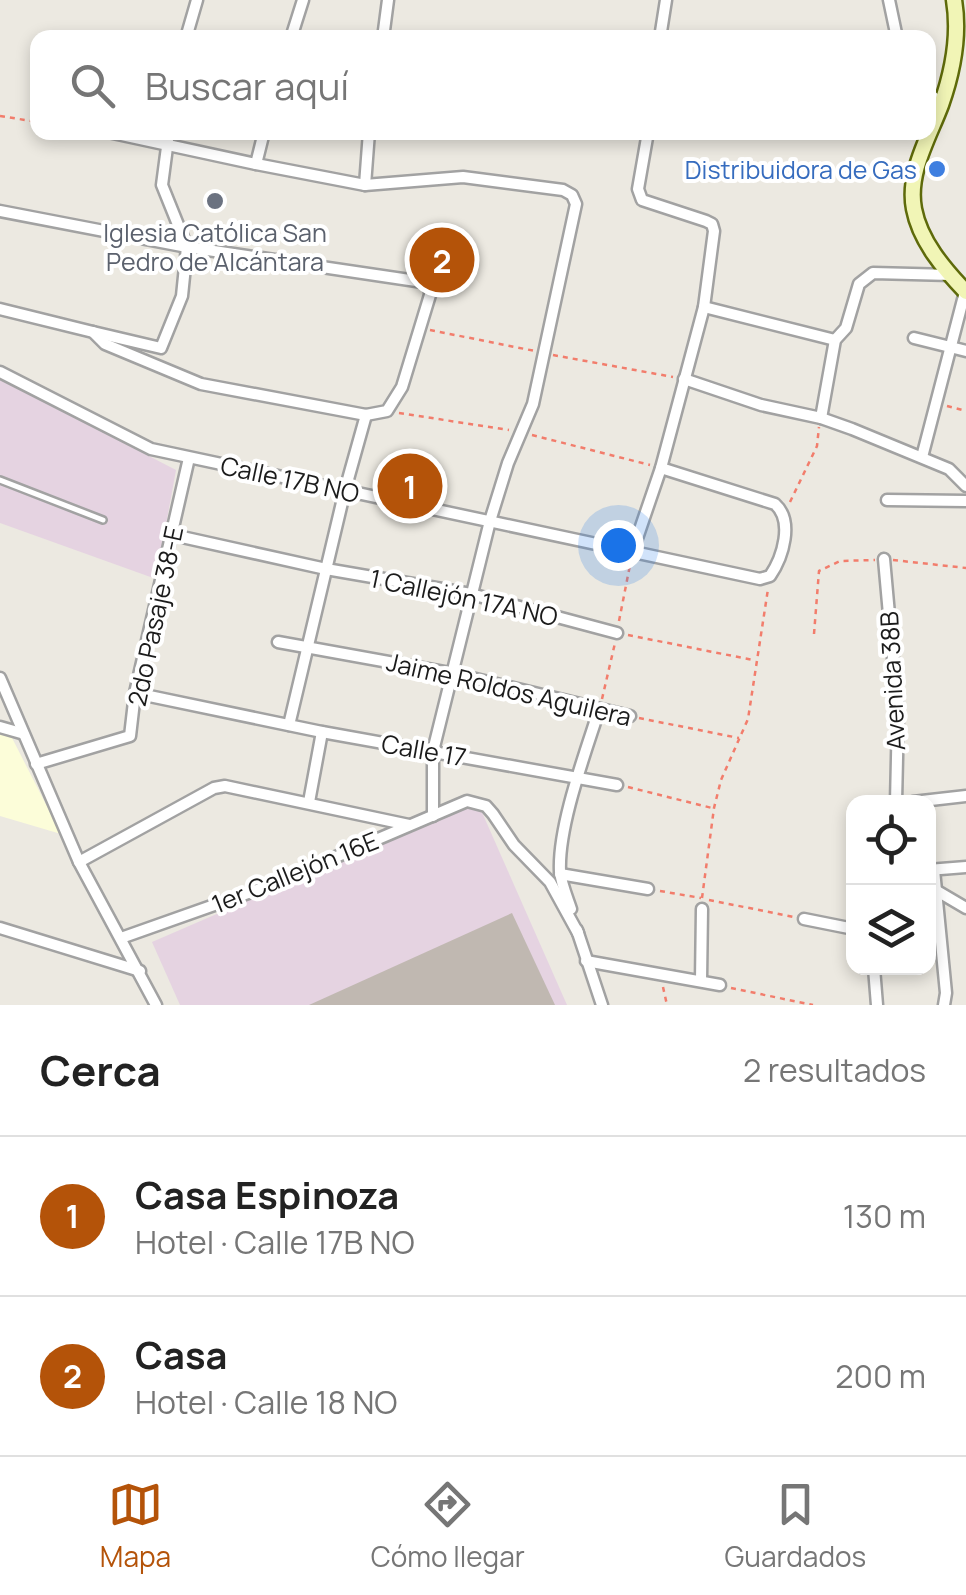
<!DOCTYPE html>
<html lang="es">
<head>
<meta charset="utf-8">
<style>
  :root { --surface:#fff; --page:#f6f6f6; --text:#222; --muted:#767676; --line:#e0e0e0; --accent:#b45309 }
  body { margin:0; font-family:Manrope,sans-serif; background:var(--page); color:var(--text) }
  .controls { position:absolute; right:30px; bottom:30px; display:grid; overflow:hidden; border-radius:20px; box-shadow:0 5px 15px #0003 }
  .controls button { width:90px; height:90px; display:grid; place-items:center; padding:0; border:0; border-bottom:2px solid var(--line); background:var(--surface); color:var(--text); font:50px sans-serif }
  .you { position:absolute; left:618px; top:545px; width:35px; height:35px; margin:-25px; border:8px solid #fff; border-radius:50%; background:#1a73e8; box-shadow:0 0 0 15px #1a73e833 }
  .badge { display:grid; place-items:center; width:65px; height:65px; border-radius:50%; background:var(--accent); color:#fff; font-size:32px; font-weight:700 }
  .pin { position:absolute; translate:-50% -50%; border:5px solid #fff; box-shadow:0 2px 10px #0006 }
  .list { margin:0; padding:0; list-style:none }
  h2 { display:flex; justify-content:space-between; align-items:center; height:130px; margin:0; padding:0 40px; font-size:42px }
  h2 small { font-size:32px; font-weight:400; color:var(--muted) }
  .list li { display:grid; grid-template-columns:65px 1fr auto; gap:30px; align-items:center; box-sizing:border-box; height:160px; padding:0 40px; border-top:2px solid var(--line) }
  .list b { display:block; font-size:38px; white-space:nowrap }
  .list p { margin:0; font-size:32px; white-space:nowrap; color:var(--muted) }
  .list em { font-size:32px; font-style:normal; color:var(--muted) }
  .icon { flex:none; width:55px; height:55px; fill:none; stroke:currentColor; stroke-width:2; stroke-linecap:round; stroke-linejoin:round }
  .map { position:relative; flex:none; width:966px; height:1005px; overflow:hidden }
  .search { position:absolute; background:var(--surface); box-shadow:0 5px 15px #0003; left:30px; right:30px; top:30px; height:110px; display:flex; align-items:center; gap:25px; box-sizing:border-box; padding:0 35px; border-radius:20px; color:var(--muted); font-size:38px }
  .sheet { height:450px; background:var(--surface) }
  nav { display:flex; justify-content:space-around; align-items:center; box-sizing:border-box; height:140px; border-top:2px solid var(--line); background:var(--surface); font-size:28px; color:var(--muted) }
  nav a { display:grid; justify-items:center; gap:5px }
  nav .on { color:var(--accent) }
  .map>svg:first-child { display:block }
  .industrial { fill:#e5d3e1 }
  .education { fill:#fcfdd9 }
  .building { fill:#c0b8b1 }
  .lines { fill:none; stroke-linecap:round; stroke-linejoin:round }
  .lane-casing { stroke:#a2a2a2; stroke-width:10 }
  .street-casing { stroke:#a2a2a2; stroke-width:15 }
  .secondary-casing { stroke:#5e6a0a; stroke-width:19 }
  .path { stroke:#f27d6c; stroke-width:2.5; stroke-dasharray:5 5; stroke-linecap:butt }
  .lane { stroke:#fff; stroke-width:5 }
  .street { stroke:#fff; stroke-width:10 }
  .secondary { stroke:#f1f5b6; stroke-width:14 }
  .shop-dot { fill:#3f7fe0; stroke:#fff; stroke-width:4 }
  .worship-dot { fill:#6b7280; stroke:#fff; stroke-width:4 }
  .labels { text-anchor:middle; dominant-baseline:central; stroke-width:8; stroke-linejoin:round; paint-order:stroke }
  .shop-label { font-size:25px; fill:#366cbe; stroke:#fff; text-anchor:end }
  .worship-label { font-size:25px; fill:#5b616d; stroke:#fff }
  .street-label { font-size:25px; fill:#1b1b1b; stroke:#fff }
</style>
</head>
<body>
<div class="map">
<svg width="966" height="1005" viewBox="0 0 966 1005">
  <rect width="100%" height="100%" fill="#ece9e1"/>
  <g class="industrial">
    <polygon points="0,379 176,470 156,579 0,523"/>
    <polygon points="477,801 567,1005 180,1005 152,942"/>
  </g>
  <polygon class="education" points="0,728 8,730 61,834 0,816"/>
  <g class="building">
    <polygon points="928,161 948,166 947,175 926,173"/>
    <polygon points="512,913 555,1005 309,1005"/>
  </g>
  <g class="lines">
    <defs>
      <polyline id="lane" points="0,480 103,520"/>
      <g id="street">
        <polyline points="889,0 897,38"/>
        <polyline points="186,38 197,0"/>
        <polyline points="291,38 303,0"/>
        <polyline points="383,38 388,0"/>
        <polyline points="660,38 666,0"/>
        <polyline points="928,92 941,104"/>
        <polyline points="108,132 256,164 264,132"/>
        <polyline points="256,164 365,185 463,177 563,190 572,195 576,204 533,404 508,463 490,521 433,751 433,816"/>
        <polyline points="365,185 369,132"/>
        <polyline points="0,211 187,247 423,282 430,287 430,295 402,387 387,411 366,415 201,384 105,344 93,332 0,309"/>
        <polyline points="704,307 835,340"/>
        <polyline points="93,332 161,348 182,296 187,247 162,185 169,132"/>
        <polyline points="914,338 966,351"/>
        <path d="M0,372L151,449L760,579L770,576C783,557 794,521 775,504L661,468"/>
        <polyline points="684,379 761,405 821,418 852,429 949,469 966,486"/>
        <polyline points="821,418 835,340 846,328 859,284 873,273 951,275"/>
        <polyline points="922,457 965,292"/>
        <polyline points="887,500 966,501"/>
        <polyline points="173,535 326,569 471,594 617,633"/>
        <polyline points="633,550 661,468 704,307 714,231 712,224 706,221 642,200 638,189 648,132"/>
        <polyline points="884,559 898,714 896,802"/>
        <polyline points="278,642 455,674 630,716"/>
        <polyline points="0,678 79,862 156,1005"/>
        <polyline points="135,693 322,732 617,785"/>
        <polyline points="289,725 345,490 366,415"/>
        <polyline points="0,727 21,733"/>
        <polyline points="36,764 130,736 135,693 189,458"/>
        <polyline points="309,802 322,732"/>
        <polyline points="913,802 966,796"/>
        <polyline points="79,862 214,788 225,786 409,825"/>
        <polyline points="928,870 966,867"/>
        <polyline points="934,870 946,993 944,1005"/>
        <polyline points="560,874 648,889"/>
        <polyline points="932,888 966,908"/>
        <path d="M571,909C567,897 561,883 560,871C558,826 585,754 599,710"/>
        <polyline points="804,919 854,929"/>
        <polyline points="0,928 140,971"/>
        <polyline points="577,930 602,1005"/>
        <polyline points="121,938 268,886 467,801 486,806 493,814 514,845 550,882 578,933"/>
        <polyline points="586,961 720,985"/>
        <polyline points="874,968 877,1005"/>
        <polyline points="701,980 702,909"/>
      </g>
      <path id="secondary" d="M954,0C960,36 953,71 941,105C929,137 907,173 914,209C920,241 944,269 966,292"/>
    </defs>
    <use href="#lane" class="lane-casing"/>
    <use href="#street" class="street-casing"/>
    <use href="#secondary" class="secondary-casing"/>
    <g class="path">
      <polyline points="0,116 38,122"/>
      <polyline points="430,330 535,351"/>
      <polyline points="553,355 673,377"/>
      <polyline points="947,406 966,411"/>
      <polyline points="399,413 509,430"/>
      <polyline points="532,435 650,465"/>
      <polyline points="790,502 817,446 819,427"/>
      <polyline points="893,560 966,568"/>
      <polyline points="619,621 631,560"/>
      <polyline points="814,634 819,571 840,561 875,560"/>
      <polyline points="628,635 753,660"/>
      <polyline points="602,699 615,643"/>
      <polyline points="639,718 739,738"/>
      <polyline points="628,787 712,808"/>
      <polyline points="660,891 701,898"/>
      <polyline points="702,898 714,808 721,780 748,719 768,589"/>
      <polyline points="709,900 794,917"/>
      <polyline points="663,987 667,1005"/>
      <polyline points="731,988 813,1005"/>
    </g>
    <use href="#lane" class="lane"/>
    <use href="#street" class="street"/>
    <use href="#secondary" class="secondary"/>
  </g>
  <circle class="shop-dot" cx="937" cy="169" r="10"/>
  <circle class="worship-dot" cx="215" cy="201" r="10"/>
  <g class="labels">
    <g class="shop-label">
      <text x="917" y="169">Distribuidora de Gas</text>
    </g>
    <g class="worship-label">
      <text x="215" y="232">Iglesia Católica San<tspan x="215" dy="29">Pedro de Alcántara</tspan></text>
    </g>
    <g class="street-label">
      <text transform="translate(290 479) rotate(12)">Calle 17B NO</text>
      <text transform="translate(464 597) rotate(12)">1 Callejón 17A NO</text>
      <text transform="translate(155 616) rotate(-78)">2do Pasaje 38-E</text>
      <text transform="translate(892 681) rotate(-93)">Avenida 38B</text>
      <text transform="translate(509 689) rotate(13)">Jaime Roldos Aguilera</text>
      <text transform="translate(424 750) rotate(10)">Calle 17</text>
      <text transform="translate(295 872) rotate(-22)">1er Callejón 16E</text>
    </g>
  </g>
</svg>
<div class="controls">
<button><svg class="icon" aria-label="locate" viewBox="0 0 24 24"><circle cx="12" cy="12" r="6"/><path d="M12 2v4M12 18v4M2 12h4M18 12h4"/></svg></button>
<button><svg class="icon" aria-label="layers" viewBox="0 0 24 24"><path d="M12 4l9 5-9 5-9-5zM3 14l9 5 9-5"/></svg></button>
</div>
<div class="you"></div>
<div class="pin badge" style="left:410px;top:486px">1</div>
<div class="pin badge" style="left:442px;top:260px">2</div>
<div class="search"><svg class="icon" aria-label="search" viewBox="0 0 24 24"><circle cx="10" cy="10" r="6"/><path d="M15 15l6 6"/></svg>Buscar aquí</div>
</div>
<section class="sheet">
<h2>Cerca<small>2 resultados</small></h2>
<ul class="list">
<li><span class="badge">1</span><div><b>Casa Espinoza</b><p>Hotel · Calle 17B NO</p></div><em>130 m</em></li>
<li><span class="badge">2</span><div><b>Casa</b><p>Hotel · Calle 18 NO</p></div><em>200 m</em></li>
</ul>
</section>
<nav>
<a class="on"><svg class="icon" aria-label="map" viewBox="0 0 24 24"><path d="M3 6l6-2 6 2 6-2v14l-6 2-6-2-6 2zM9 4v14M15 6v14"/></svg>Mapa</a>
<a><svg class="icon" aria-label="directions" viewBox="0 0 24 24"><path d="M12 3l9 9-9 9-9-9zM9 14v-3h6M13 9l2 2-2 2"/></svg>Cómo llegar</a>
<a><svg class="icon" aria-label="saved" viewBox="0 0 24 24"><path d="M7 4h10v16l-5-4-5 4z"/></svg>Guardados</a>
</nav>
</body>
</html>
